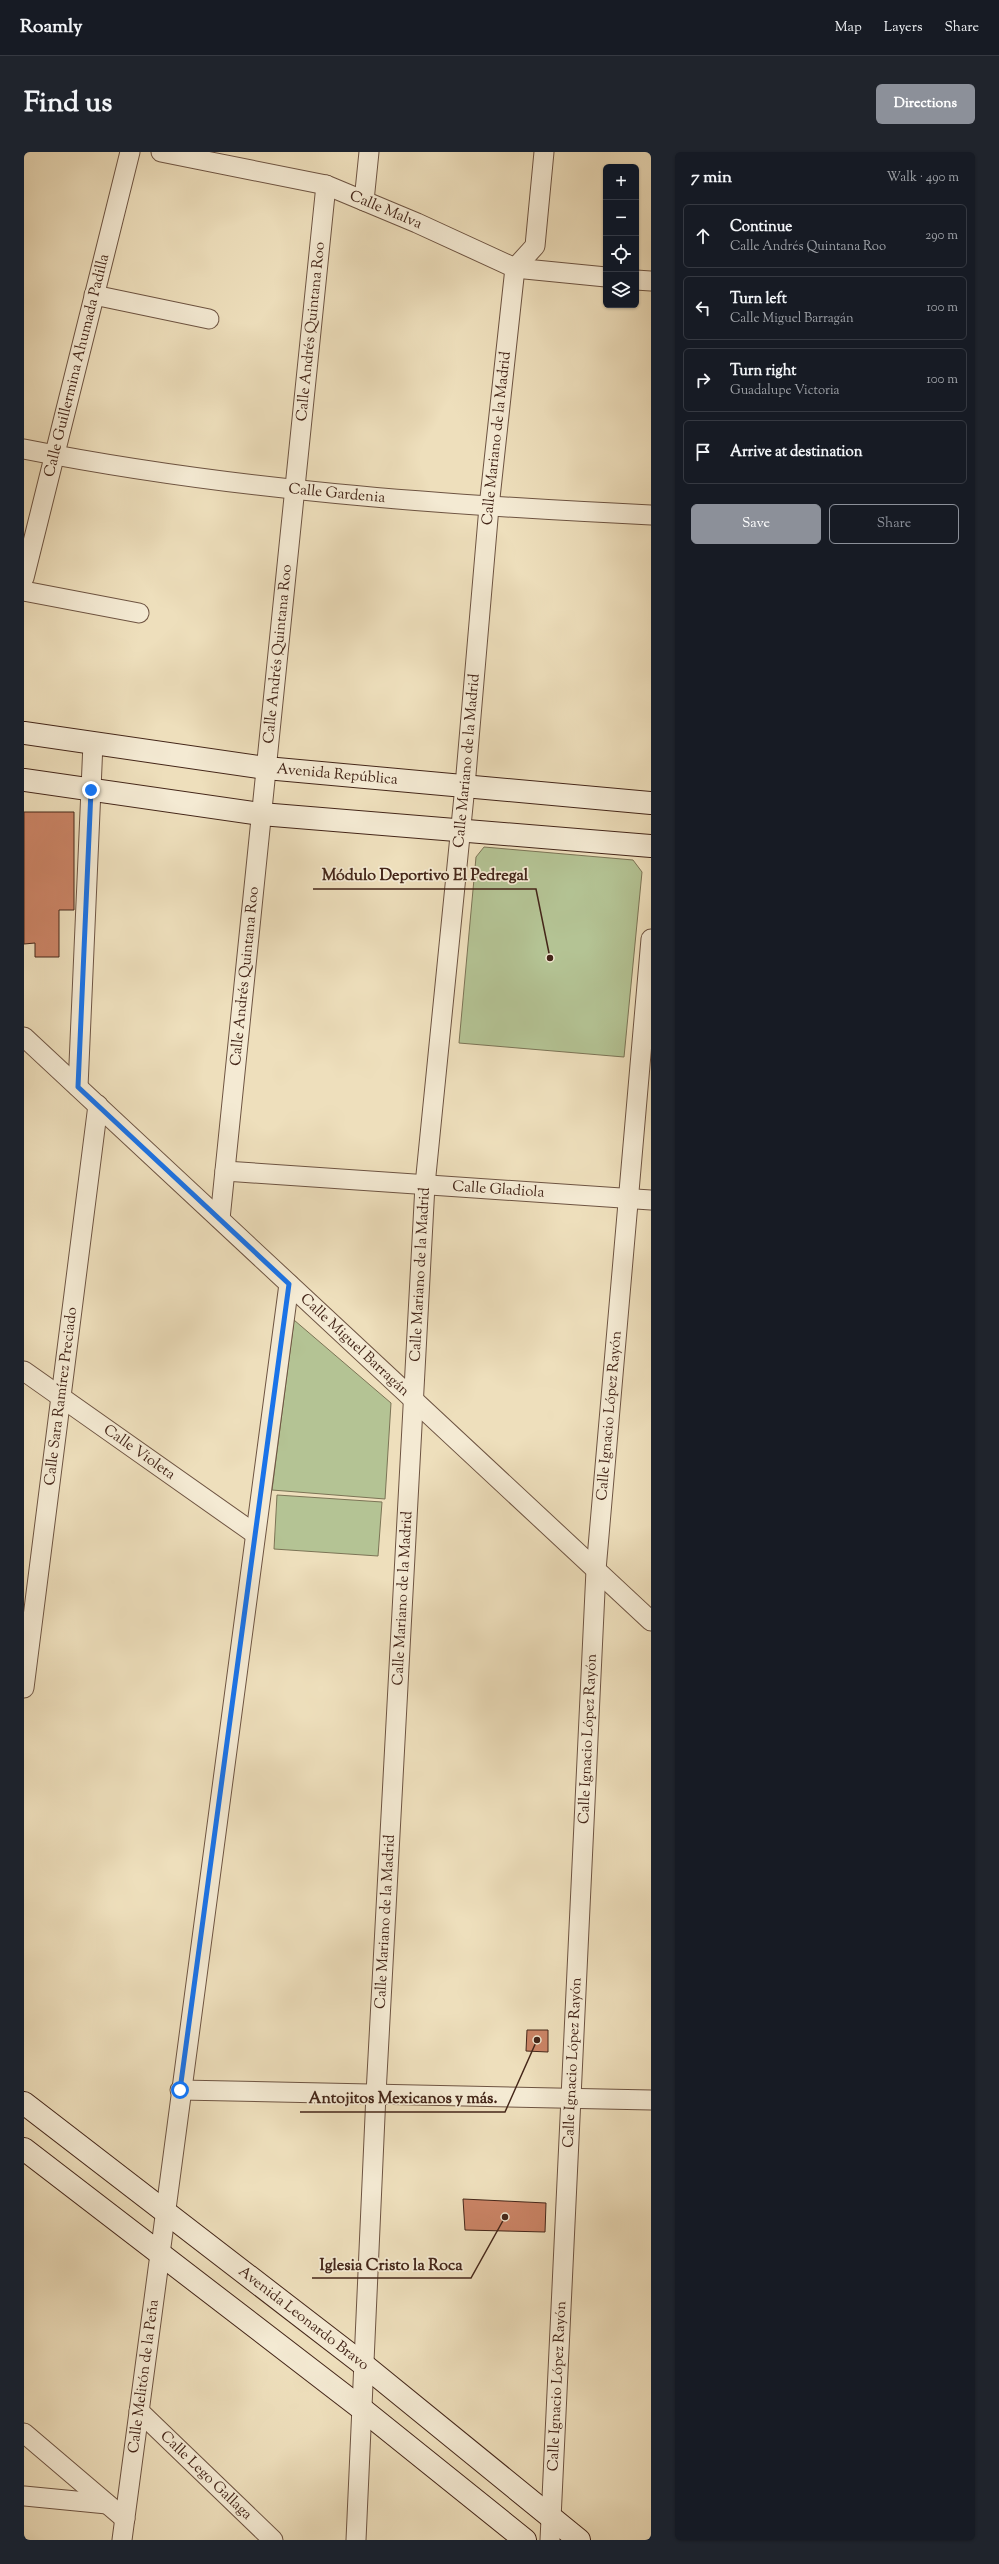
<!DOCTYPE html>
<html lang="en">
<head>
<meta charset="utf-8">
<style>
  :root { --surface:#171b24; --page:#20242c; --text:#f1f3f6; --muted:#9ea1a6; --line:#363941; --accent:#8c9099 }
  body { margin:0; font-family:"Sorts Mill Goudy",serif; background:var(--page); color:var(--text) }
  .controls { position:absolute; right:12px; top:12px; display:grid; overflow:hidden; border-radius:6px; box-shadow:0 1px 3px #0004 }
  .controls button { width:36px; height:36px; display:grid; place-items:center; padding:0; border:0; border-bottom:1px solid var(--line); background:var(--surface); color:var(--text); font:20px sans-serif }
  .stop { position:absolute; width:12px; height:12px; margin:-9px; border:3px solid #1a73e8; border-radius:50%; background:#fff }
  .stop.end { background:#1a73e8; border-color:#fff; box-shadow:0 1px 4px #0008 }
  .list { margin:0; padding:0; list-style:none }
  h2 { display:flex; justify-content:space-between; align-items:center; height:52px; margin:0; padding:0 16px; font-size:17px }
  h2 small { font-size:13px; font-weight:400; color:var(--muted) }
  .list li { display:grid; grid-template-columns:26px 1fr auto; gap:12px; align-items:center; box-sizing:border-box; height:64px; margin:0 8px 8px; padding:0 8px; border:1px solid var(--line); border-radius:6px }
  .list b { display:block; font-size:15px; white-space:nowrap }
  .list p { margin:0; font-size:13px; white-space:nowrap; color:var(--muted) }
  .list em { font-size:13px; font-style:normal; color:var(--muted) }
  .actions { display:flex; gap:8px; padding:12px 16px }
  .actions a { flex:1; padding:9px 0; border:1px solid var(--accent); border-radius:6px; text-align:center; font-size:14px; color:var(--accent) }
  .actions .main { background:var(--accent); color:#fff }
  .icon { flex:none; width:22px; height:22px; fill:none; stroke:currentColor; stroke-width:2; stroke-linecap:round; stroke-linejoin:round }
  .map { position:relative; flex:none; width:627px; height:2388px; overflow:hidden; border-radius:6px }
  header { display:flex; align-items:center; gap:24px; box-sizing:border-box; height:56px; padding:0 20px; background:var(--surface); border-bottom:1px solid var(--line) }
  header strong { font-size:19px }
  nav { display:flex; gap:22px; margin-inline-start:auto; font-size:14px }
  .intro { display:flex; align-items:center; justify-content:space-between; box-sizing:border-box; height:96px; padding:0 24px }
  h1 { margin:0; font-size:28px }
  .button { padding:10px 18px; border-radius:6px; background:var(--accent); color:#fff; font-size:14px; font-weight:700 }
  main { display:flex; gap:24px; padding:0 24px }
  aside { flex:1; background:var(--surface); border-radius:6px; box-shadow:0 1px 3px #0004 }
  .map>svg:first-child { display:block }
  .green { fill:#b4c394; stroke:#7c7456 }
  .building { fill:#cb8466; stroke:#442619 }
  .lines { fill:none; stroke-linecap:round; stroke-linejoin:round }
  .street-casing { stroke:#6e5442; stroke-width:21 }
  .secondary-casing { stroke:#442619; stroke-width:24 }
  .street { stroke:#f4ead3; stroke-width:19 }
  .secondary { stroke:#f4ead3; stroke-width:22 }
  .route { stroke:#1a73e8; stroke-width:5 }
  .labels { text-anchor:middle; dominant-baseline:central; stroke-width:3.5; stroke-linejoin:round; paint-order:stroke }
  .street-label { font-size:15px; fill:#442619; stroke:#f4ead3 }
  .leader { fill:none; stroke:#442619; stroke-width:1.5 }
  .callout-dot { fill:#442619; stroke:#f4ead3; stroke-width:1.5 }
  .callout-label { font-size:16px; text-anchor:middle; font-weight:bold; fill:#442619; stroke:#f4ead3; stroke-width:3.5; stroke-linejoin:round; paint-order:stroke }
</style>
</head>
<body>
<header>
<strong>Roamly</strong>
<nav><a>Map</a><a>Layers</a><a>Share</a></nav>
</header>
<div class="intro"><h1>Find us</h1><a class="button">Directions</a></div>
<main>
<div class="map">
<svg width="627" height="2388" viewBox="0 0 627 2388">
  <rect width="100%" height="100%" fill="#eedfbc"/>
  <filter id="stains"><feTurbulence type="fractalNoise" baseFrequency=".005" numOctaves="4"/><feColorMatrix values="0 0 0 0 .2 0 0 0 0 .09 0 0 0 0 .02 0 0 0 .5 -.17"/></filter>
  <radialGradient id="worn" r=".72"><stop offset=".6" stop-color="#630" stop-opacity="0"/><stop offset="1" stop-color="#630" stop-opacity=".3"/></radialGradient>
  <g class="green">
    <polygon points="460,695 609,708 618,720 600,905 435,891 452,705"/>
    <polygon points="270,1168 367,1251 361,1347 248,1338"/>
    <polygon points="253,1343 358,1350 354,1404 250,1397"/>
  </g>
  <g class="building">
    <polygon points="0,660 50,660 50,758 35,758 35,805 11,805 11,791 0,792"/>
    <polygon points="503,1878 524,1878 524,1900 502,1899"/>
    <polygon points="439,2047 522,2051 521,2080 441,2078"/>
  </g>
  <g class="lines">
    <defs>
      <g id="street">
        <path id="s1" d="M137,0L302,33L393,71L491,116L582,125"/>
        <polyline points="340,49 345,0"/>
        <polyline points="612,128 627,129"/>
        <polyline points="70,143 185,167"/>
        <path id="s2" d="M0,297C207,338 417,353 627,363"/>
        <path id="s3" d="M0,426L106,0"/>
        <polyline points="0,439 115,461"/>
        <path id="s4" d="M0,885L627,1469"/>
        <polyline points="54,935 69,591"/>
        <path id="s5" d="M201,1019L627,1048"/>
        <path id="s6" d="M196,1067L302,33"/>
        <path id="s7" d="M0,1219L231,1382"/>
        <path id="s8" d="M0,1536L74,953"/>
        <polyline points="156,1938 627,1948"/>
        <path id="s9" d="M115,2259L249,2388"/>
        <polyline points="0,2281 101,2367"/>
        <polyline points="0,2344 83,2352"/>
        <path id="s10" d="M98,2388L265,1132"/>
        <path id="s11" d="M332,2388L352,1942L401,1033L441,634L465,355L491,116L511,94L520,0"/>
        <path id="s12" d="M526,2388L572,1418L627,787"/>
      </g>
      <g id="secondary">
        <path id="s13" d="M0,581L242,616L627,651"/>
        <polyline points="0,628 237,662 627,694"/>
        <path id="s14" d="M0,1951L340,2213L555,2388"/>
        <polyline points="0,1997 338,2257 501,2388"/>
      </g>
    </defs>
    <use href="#street" class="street-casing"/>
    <use href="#secondary" class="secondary-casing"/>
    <use href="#street" class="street"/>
    <use href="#secondary" class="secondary"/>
  </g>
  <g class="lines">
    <polyline class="route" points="67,638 54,935 265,1132 156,1938"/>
  </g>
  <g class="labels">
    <g class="street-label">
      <text stroke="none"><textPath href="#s1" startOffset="233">Calle Malva</textPath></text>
      <text stroke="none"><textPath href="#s6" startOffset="892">Calle Andrés Quintana Roo</textPath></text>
      <text stroke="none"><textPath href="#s3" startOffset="219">Calle Guillermina Ahumada Padilla</textPath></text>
      <text stroke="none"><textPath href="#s11" startOffset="2107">Calle Mariano de la Madrid</textPath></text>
      <text stroke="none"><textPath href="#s2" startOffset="316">Calle Gardenia</textPath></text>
      <text stroke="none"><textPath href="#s6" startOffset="568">Calle Andrés Quintana Roo</textPath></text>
      <text stroke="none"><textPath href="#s11" startOffset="1783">Calle Mariano de la Madrid</textPath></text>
      <text stroke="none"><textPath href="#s13" startOffset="316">Avenida República</textPath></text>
      <text stroke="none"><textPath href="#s6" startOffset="244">Calle Andrés Quintana Roo</textPath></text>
      <text stroke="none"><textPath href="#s5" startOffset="274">Calle Gladiola</textPath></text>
      <text stroke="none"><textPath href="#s11" startOffset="1267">Calle Mariano de la Madrid</textPath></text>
      <text stroke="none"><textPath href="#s4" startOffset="452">Calle Miguel Barragán</textPath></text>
      <text stroke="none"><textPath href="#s8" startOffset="294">Calle Sara Ramírez Preciado</textPath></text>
      <text stroke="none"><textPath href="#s12" startOffset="1126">Calle Ignacio López Rayón</textPath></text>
      <text stroke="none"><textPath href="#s7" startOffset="141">Calle Violeta</textPath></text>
      <text stroke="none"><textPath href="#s11" startOffset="943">Calle Mariano de la Madrid</textPath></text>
      <text stroke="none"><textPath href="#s12" startOffset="802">Calle Ignacio López Rayón</textPath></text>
      <text stroke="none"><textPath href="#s11" startOffset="619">Calle Mariano de la Madrid</textPath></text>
      <text stroke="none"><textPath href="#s12" startOffset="478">Calle Ignacio López Rayón</textPath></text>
      <text stroke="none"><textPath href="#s14" startOffset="353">Avenida Leonardo Bravo</textPath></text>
      <text stroke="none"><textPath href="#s10" startOffset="165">Calle Melitón de la Peña</textPath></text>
      <text stroke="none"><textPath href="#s12" startOffset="154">Calle Ignacio López Rayón</textPath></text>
      <text stroke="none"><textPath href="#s9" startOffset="93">Calle Lego Gallaga</textPath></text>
    </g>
  </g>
  <path class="leader" d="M526 806L512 737H289M513 1888L481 1960H276M481 2065L447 2126H288"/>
  <g class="callout-dot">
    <circle cx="526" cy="806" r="4"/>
    <circle cx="513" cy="1888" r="4"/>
    <circle cx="481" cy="2065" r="4"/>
  </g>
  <g class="callout-label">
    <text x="401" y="728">Módulo Deportivo El Pedregal</text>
    <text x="379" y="1951">Antojitos Mexicanos y más.</text>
    <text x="367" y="2118">Iglesia Cristo la Roca</text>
  </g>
  <rect width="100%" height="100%" filter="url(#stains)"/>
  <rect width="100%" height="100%" fill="url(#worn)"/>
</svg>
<div class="controls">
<button>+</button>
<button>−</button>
<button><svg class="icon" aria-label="locate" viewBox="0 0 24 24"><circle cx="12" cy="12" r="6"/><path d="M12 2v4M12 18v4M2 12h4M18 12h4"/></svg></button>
<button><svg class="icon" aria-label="layers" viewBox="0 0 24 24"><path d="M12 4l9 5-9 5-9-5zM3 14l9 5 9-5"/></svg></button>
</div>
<div class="stop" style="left:156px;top:1938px"></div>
<div class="stop end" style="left:67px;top:638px"></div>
</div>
<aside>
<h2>7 min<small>Walk · 490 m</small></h2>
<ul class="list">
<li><svg class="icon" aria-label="ahead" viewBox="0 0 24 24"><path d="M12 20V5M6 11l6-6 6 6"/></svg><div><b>Continue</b><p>Calle Andrés Quintana Roo</p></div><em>290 m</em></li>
<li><svg class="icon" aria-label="left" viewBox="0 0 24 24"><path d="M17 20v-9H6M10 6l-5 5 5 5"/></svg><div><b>Turn left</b><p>Calle Miguel Barragán</p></div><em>100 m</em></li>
<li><svg class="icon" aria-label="right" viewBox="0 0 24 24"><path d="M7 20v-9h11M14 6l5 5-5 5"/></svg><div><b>Turn right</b><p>Guadalupe Victoria</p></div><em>100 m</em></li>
<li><svg class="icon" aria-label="arrive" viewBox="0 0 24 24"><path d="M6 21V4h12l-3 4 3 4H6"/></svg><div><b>Arrive at destination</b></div></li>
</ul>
<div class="actions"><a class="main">Save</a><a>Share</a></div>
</aside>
</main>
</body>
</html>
